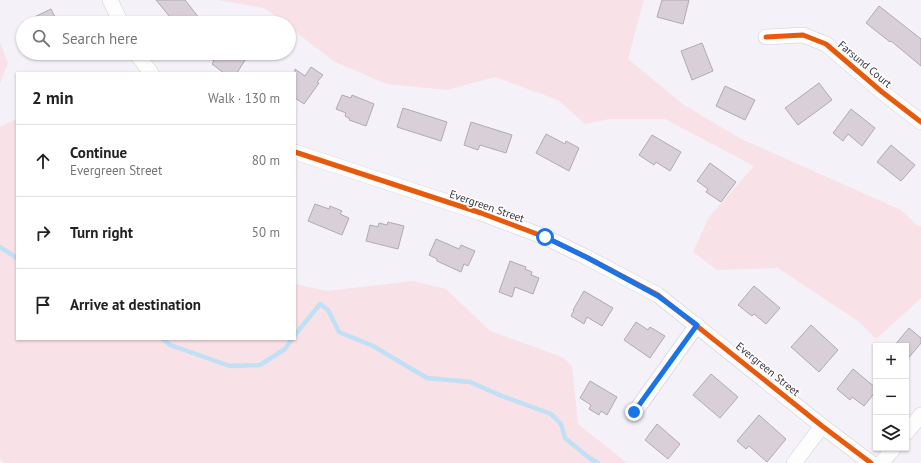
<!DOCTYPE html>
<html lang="en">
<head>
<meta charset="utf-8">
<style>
  :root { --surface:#fff; --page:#f2f2f2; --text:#222; --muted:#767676; --line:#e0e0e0 }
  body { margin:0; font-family:"PT Sans",sans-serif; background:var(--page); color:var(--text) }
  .controls { position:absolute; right:12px; bottom:12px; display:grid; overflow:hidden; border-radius:0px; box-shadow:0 1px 3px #0004 }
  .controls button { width:36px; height:36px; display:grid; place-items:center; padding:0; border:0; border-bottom:1px solid var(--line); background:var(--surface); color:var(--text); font:20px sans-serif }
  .stop { position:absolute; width:12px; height:12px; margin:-9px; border:3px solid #1a73e8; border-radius:50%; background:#fff }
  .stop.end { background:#1a73e8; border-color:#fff; box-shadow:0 1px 4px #0008 }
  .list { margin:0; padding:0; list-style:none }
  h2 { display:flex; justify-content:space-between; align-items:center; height:52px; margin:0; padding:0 16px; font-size:17px }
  h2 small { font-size:13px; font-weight:400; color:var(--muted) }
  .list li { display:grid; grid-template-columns:26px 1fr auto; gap:12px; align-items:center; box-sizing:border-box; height:72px; padding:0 16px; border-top:1px solid var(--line) }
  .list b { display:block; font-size:15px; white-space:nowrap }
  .list p { margin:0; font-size:13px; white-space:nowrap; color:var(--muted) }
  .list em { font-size:13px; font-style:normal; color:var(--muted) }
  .icon { flex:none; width:22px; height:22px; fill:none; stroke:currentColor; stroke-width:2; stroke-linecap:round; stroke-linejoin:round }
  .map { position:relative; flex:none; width:921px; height:463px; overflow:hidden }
  .search { position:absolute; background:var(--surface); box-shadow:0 1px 3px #0004; left:16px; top:16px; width:280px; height:44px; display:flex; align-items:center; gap:10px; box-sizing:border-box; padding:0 14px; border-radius:22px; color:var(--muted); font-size:15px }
  .panel { position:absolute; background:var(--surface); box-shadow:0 1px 3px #0004; left:16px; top:72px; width:280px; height:268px; border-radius:0px }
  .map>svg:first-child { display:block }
  .green { fill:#f8e1e7 }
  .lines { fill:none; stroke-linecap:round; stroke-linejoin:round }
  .stream { stroke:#bfe0f5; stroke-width:4.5 }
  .building { fill:#d8cfd8; stroke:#b0aab1 }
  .minor-casing { stroke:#d1ced7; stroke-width:16 }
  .minor { stroke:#fdfdfe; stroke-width:15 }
  .cycleway-casing { stroke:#fefefe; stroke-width:8 }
  .cycleway { stroke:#e8590c; stroke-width:5 }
  .route { stroke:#1a73e8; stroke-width:5 }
  .labels { text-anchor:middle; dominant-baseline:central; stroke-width:3.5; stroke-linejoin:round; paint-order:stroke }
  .street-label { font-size:11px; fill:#3a3542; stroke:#fefefe }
</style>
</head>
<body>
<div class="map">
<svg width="921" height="463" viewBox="0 0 921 463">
  <rect width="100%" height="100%" fill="#f4f1f8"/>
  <g class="green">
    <polygon points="218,0 644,0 628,59 684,105 741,139 901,210 917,225 921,226 921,297 918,301 876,339 858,321 778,268 717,270 693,252 709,217 754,166 665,119 609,119 585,124 558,100 495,77 447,90 387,84 335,62 289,27 289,23 284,23 265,8"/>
    <polygon points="0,43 8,63 0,84"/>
    <polygon points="17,119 17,339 295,339 295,284 327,291 413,281 446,289 490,331 564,358 572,366 578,424 627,463 4,463 0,459 0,127"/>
  </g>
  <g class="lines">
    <g class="stream">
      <polyline points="0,247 17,258"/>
      <polyline points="295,335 320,304 328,310 339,332 373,346 427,378 470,382 502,396 551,414 561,424 565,438 588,457 598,463"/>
      <polyline points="163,339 170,345 230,366 260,365 285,349 292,339"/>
    </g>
  </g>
  <g class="building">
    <polygon points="156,0 185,0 203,23 178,23 172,16 170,17"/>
    <polygon points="662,0 689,0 683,24 657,17"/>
    <polygon points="879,6 921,39 921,66 891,41 890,42 866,23"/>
    <polygon points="51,9 58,23 22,23"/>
    <polygon points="702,43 713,71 692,80 681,51"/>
    <polygon points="202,53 234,53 245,60 237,73 224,73 212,64 214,61"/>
    <polygon points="311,67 323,75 317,82 319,83 304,104 295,98 295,69 305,76"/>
    <polygon points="819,83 832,100 798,125 785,108"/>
    <polygon points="725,86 755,100 745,120 716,106"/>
    <polygon points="342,95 351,98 352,95 374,104 366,126 349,120 350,119 345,116 346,113 336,109"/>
    <polygon points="403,108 447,122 441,141 397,127"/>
    <polygon points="851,109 875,128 862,146 848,134 843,141 833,133"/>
    <polygon points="471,122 512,135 506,153 480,145 478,150 464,145"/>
    <polygon points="546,134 565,144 566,141 579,148 569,171 536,153"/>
    <polygon points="652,135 681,152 670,171 656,162 654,165 639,155"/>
    <polygon points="891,145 915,165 901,181 877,162"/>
    <polygon points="710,163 736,182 721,202 706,192 708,189 697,181"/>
    <polygon points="315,204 329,209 330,206 342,211 340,214 349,218 342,235 308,221"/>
    <polygon points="388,222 404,226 398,249 366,241 370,225 378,227 379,223 387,225"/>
    <polygon points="436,239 459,249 461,245 475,251 468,266 464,264 461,272 437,261 437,259 429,255"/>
    <polygon points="510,261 526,267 525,269 532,272 531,275 539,278 533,294 515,287 512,297 499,292"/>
    <polygon points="754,286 780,308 766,324 754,314 752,316 738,305"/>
    <polygon points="584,291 613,308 602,326 587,317 584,324 571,316 574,310 573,310"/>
    <polygon points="636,322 648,330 650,327 665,336 650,358 624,340"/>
    <polygon points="811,325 838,350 819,372 791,347"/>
    <polygon points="909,328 921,338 921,343 906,361 906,346 894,346"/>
    <polygon points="853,369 876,388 876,391 864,406 852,397 850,400 837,389"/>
    <polygon points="711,374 738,397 720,418 693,395"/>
    <polygon points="590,381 617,397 607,415 601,411 599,415 589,409 591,405 580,398"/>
    <polygon points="759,415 786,439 767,462 749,446 746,449 737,441"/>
    <polygon points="657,424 680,444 668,459 645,440"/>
  </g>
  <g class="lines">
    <defs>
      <g id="minor">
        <polyline points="110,0 121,23"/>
        <polyline points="766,37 803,35 826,44 882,92 921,122"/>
        <polyline points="136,53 151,73"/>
        <polyline points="295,152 481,213 545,237 588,258 658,295 822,426 871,463"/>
        <polyline points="634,413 697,325"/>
        <polyline points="906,433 921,415"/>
        <polyline points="794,463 822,426"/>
        <polyline points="881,463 894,448"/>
      </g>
    </defs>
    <use href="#minor" class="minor-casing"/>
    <use href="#minor" class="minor"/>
    <defs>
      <g id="cycleway">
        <polyline points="766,37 803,35 826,44 882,92 921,122"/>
        <polyline points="295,152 481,213 545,237 588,258 658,295 822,426 871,463"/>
      </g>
    </defs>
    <use href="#cycleway" class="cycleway-casing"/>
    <use href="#cycleway" class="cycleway"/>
  </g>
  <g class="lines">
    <polyline class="route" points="545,237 588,258 658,296 697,325 634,412"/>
  </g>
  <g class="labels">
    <g class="street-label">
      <text transform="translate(865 64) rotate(40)">Farsund Court</text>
      <text transform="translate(487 206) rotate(19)">Evergreen Street</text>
      <text transform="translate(768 369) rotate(39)">Evergreen Street</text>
    </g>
  </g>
</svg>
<div class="controls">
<button>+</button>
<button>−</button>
<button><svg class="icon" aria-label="layers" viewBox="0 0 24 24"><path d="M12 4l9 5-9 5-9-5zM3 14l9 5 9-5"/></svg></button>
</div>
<div class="stop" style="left:545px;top:237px"></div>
<div class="stop end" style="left:634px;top:412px"></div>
<div class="search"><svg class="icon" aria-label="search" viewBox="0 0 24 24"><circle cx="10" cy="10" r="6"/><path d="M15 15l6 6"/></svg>Search here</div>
<section class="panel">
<h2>2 min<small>Walk · 130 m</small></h2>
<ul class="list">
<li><svg class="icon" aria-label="ahead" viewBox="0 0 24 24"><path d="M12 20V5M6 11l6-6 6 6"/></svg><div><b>Continue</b><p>Evergreen Street</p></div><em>80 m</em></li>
<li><svg class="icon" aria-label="right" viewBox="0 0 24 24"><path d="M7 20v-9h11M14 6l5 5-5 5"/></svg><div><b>Turn right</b></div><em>50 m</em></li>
<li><svg class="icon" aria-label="arrive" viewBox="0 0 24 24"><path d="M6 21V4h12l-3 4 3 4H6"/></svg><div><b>Arrive at destination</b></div></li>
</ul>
</section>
</div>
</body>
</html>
